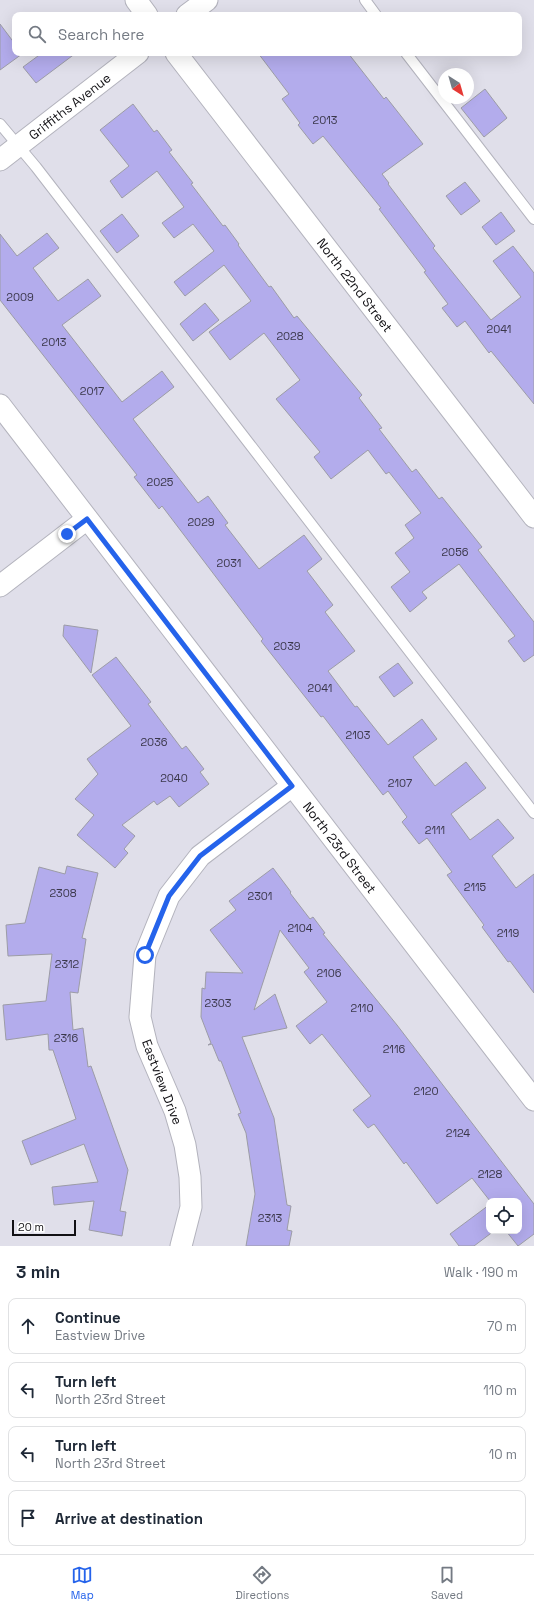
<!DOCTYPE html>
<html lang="en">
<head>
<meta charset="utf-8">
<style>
  :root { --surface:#fff; --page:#f2f2f3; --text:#1f2937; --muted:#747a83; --line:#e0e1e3; --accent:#2563eb }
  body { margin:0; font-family:"Space Grotesk",sans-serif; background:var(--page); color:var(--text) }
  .controls { position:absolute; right:12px; bottom:12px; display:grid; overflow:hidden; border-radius:8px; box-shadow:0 4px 16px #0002 }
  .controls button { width:36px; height:36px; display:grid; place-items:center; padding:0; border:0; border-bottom:1px solid var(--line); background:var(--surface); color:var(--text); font:20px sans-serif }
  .compass { position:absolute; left:438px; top:68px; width:36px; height:36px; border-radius:50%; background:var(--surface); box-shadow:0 4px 16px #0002; rotate:143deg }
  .scale { position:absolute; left:12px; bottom:10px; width:64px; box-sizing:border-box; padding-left:4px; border:2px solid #111014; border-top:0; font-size:11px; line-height:14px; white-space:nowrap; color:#111014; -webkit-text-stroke:3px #fff; paint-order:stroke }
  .stop { position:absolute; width:12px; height:12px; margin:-9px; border:3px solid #2563eb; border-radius:50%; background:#fff }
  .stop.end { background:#2563eb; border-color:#fff; box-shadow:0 1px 4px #0008 }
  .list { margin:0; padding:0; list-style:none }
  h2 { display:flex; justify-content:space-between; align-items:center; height:52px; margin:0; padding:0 16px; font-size:17px }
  h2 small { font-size:13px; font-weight:400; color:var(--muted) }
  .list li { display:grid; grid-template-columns:26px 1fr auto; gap:12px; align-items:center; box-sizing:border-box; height:56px; margin:0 8px 8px; padding:0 8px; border:1px solid var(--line); border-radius:8px }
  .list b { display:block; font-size:15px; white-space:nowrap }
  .list p { margin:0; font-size:13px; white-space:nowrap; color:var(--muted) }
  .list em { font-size:13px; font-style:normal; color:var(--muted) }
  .icon { flex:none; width:22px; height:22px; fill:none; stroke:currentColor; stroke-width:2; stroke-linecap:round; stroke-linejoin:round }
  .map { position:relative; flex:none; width:534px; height:1246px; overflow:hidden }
  .search { position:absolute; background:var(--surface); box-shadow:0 4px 16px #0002; left:12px; right:12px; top:12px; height:44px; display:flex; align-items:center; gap:10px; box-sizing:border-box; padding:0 14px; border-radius:8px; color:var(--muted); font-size:15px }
  .sheet { height:308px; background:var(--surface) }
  nav { display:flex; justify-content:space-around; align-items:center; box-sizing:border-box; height:56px; border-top:1px solid var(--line); background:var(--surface); font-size:11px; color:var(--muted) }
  nav a { display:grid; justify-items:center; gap:2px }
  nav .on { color:var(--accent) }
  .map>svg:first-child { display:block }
  .building { fill:#b3acec; stroke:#9c9ca6 }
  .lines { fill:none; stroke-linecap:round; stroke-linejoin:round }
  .service-casing { stroke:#b3b3bd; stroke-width:12 }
  .minor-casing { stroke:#b3b3bd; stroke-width:23 }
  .service { stroke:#fff; stroke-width:10 }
  .minor { stroke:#fff; stroke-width:21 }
  .route { stroke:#2563eb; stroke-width:5 }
  .labels { text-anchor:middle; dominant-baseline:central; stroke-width:4; stroke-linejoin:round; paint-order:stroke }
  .number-label { font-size:11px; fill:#3a374a }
  .street-label { font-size:13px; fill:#111014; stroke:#fff }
</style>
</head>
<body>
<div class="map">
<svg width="534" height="1246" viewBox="0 0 534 1246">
  <rect width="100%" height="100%" fill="#e0dfea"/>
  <g class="building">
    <polygon points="0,24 15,44 15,53 22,54 0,70"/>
    <polygon points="42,53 76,53 36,83 23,67"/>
    <polygon points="258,53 348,53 384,99 386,97 423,144 382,174 389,183 388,184 435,246 433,248 491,320 521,297 493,261 513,246 534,273 534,404 491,351 489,353 465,321 457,327 442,308 448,304 424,272 426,271 379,209 381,208 323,136 313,144 298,125 300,123 282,99 289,94"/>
    <polygon points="485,89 507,118 484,137 461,108"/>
    <polygon points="133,104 154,132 157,130 172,150 169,152 193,183 191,184 223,226 225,225 239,244 238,245 269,287 271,286 294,318 297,316 362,395 359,398 382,428 379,429 412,472 416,469 439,499 442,497 482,547 478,550 534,622 534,655 524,662 508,641 515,636 459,564 422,592 427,598 410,612 391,587 410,572 395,553 414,538 405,525 421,513 389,472 386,474 368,450 331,479 314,457 320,452 276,399 300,380 264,333 230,360 209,332 251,301 224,265 185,296 174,282 214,251 193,224 174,238 162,223 184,207 157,171 122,198 110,181 129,166 100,130"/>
    <polygon points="465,182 480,201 461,215 446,196"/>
    <polygon points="501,212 515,231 496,245 482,227"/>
    <polygon points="122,214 139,236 117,253 100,231"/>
    <polygon points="47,233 59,248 33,268 58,301 88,279 101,296 62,325 122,402 162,371 174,387 133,419 198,503 208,496 228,523 225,525 259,569 304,535 322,559 307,571 333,605 325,612 355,651 328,671 355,707 357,706 388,745 422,719 437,739 413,757 435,786 466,762 486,788 451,814 470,840 498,819 514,838 492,856 516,888 534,874 534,993 510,961 508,962 482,927 484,925 447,875 452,872 427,838 419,844 402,822 407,817 388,791 383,795 323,716 321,717 261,641 263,639 162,506 159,509 134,477 137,475 0,300 0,234 17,256"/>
    <polygon points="205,303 219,320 193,341 180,324"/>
    <polygon points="64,625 98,630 91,673 63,636"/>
    <polygon points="116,657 151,702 148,704 182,749 186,746 204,769 200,772 209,784 179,807 170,796 157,805 154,801 122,825 135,836 124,849 128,853 115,868 77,835 94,815 75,799 98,774 87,759 131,726 92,675"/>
    <polygon points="398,663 413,683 394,697 379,677"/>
    <polygon points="67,866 98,873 82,938 86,939 78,993 70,992 73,1030 83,1028 88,1067 91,1066 128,1170 120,1211 126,1212 122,1236 89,1230 94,1201 54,1205 52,1187 98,1182 84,1144 31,1165 22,1141 76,1119 53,1050 49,1050 48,1034 6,1040 3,1005 46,1001 52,954 8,956 6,925 25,923 39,867 65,874"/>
    <polygon points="273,868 291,892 290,893 310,919 313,917 325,933 323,934 397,1025 534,1204 534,1234 518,1246 506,1231 519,1231 519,1201 490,1201 472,1178 437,1204 406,1162 404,1164 374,1124 368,1128 353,1110 371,1096 322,1034 310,1044 296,1026 327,1002 304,972 309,968 280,930 254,1010 275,994 287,1028 242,1037 274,1118 287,1205 291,1206 287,1230 292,1231 289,1246 246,1246 255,1194 246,1133 238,1114 241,1113 221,1061 219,1061 212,1044 208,1045 211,1043 201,1017 202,988 205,989 206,972 243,973 210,930 236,910 229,901"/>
    <polygon points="489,1205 489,1231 494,1231 474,1246 459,1246 450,1234"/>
  </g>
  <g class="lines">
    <defs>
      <g id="service">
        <polyline points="365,0 376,15"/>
        <polyline points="406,53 534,219"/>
        <polyline points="0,124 36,167 534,813"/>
      </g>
      <g id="minor">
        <polyline points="136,0 147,15"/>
        <polyline points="187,15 207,0"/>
        <path id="s1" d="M176,53L534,517"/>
        <path id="s2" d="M0,160L138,53"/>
        <path id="s3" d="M0,405L534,1100"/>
        <polyline points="0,586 87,519"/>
        <polyline points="181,1246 191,1207 190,1177 185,1145 175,1111 147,1046 140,1017 145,955 169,896 200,856 292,786"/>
      </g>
    </defs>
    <use href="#service" class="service-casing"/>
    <use href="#minor" class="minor-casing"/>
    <use href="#service" class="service"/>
    <use href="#minor" class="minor"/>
  </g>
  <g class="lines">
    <polyline class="route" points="67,534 87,519 292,786 200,856 169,896 145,955"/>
  </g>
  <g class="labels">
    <g class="number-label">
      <text x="325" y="120">2013</text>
      <text x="20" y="297">2009</text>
      <text x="499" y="329">2041</text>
      <text x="290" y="336">2028</text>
      <text x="54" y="342">2013</text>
      <text x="92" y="391">2017</text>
      <text x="160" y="482">2025</text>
      <text x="201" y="522">2029</text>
      <text x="455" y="552">2056</text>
      <text x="229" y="563">2031</text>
      <text x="287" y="646">2039</text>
      <text x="320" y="688">2041</text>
      <text x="358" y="735">2103</text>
      <text x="154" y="742">2036</text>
      <text x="174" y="778">2040</text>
      <text x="400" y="783">2107</text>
      <text x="435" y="830">2111</text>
      <text x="475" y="887">2115</text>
      <text x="63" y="893">2308</text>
      <text x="260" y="896">2301</text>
      <text x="300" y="928">2104</text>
      <text x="508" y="933">2119</text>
      <text x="67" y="964">2312</text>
      <text x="329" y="973">2106</text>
      <text x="218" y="1003">2303</text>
      <text x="362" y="1008">2110</text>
      <text x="66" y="1038">2316</text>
      <text x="394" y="1049">2116</text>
      <text x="426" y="1091">2120</text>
      <text x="458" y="1133">2124</text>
      <text x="490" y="1174">2128</text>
      <text x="270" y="1218">2313</text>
    </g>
    <g class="street-label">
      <text stroke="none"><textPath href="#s2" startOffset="88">Griffiths Avenue</textPath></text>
      <text stroke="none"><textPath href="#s1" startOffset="293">North 22nd Street</textPath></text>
      <text stroke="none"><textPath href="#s3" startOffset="558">North 23rd Street</textPath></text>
      <text transform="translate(162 1082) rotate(69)">Eastview Drive</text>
    </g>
  </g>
</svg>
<div class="controls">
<button><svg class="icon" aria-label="locate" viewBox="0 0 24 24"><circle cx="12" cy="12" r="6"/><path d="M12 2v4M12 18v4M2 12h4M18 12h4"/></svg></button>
</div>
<svg class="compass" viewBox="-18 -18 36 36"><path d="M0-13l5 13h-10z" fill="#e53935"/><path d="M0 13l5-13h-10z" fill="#747a83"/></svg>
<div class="scale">20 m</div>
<div class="stop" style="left:145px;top:955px"></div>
<div class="stop end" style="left:67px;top:534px"></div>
<div class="search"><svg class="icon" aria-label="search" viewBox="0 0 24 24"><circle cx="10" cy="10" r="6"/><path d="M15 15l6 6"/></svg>Search here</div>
</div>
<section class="sheet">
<h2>3 min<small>Walk · 190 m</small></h2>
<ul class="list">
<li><svg class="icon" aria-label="ahead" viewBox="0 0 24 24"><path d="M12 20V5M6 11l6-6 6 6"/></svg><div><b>Continue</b><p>Eastview Drive</p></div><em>70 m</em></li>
<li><svg class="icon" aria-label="left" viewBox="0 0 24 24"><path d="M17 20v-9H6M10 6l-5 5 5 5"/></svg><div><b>Turn left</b><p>North 23rd Street</p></div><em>110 m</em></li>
<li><svg class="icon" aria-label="left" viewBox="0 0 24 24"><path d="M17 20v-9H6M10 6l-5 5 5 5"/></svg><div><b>Turn left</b><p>North 23rd Street</p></div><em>10 m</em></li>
<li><svg class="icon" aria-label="arrive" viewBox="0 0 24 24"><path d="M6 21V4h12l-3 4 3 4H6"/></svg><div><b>Arrive at destination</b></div></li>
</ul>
</section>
<nav>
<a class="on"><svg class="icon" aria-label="map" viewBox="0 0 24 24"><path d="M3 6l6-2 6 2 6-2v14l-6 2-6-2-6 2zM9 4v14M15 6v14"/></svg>Map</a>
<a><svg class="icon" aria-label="directions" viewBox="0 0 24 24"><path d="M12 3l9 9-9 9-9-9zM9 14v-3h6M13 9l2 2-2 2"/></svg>Directions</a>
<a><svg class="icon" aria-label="saved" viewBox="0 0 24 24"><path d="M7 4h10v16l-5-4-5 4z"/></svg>Saved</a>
</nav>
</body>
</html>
